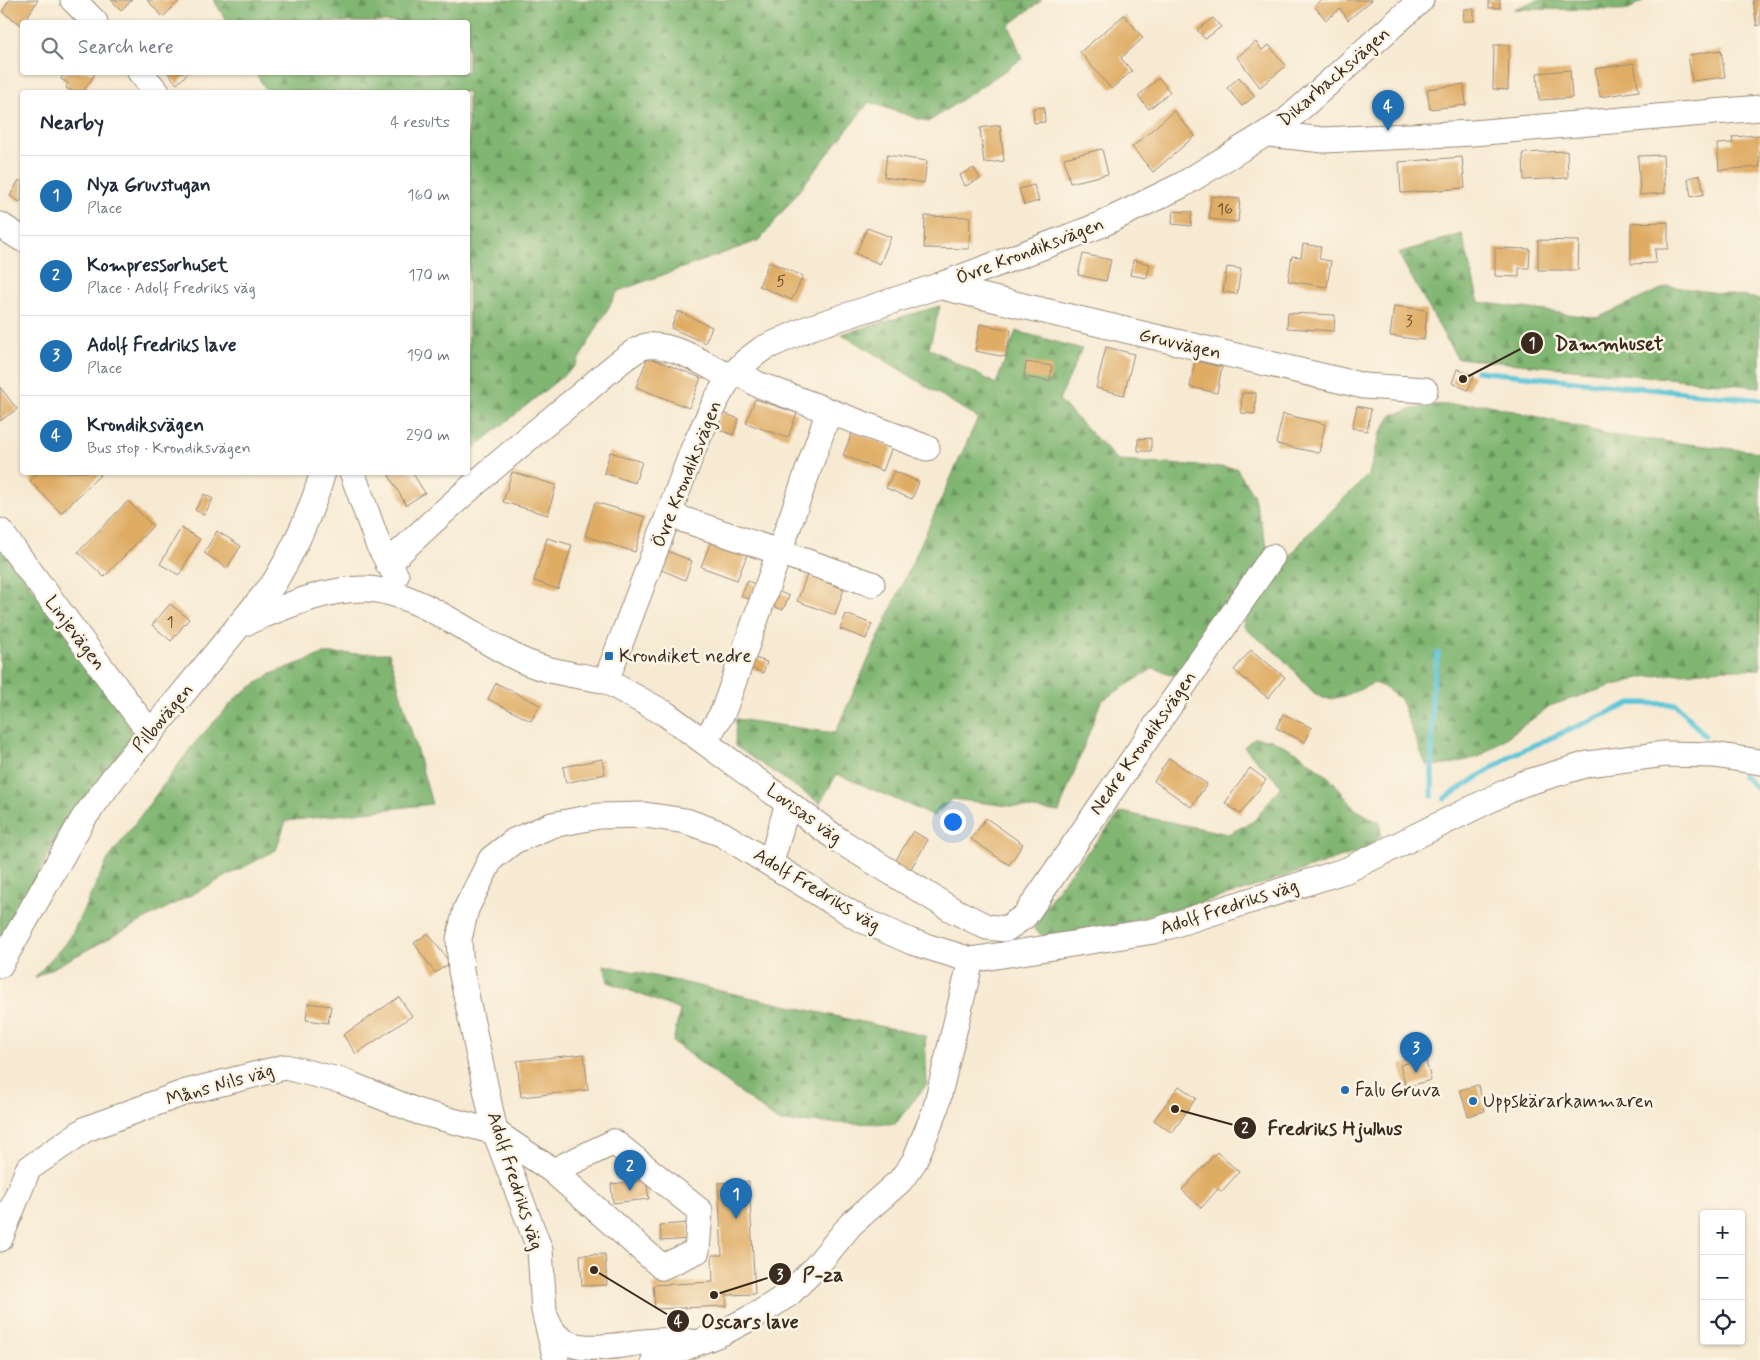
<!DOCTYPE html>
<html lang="en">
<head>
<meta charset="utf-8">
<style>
  :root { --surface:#fff; --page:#f6f6f7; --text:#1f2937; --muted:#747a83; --line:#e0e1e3; --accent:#1f6fb2 }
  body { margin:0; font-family:Mynerve,sans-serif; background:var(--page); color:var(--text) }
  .controls { position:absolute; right:15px; bottom:15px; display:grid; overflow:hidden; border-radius:5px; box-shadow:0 1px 4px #0004 }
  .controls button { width:45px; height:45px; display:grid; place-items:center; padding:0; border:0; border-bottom:1px solid var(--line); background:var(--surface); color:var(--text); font:25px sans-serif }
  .you { position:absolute; left:952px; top:821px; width:18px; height:18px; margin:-12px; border:4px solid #fff; border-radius:50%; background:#1a73e8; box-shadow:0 0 0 8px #1a73e833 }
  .badge { display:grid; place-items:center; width:32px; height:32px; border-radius:50%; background:var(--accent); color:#fff; font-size:16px; font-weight:700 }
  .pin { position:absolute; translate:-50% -41px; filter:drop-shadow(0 1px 2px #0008) }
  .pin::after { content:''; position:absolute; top:26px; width:18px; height:15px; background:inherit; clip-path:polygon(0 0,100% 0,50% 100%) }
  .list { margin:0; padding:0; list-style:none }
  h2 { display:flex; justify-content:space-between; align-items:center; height:65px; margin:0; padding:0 20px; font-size:21px }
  h2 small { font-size:16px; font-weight:400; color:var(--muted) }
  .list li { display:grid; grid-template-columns:32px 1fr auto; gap:15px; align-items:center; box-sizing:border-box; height:80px; padding:0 20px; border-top:1px solid var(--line) }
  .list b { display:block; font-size:19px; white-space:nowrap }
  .list p { margin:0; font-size:16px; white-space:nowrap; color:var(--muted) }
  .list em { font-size:16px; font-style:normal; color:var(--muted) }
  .icon { flex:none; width:28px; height:28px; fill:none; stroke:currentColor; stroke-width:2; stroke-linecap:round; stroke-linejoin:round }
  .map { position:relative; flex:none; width:1760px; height:1360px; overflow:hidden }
  .search { position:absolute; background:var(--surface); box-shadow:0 1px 4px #0004; left:20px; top:20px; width:450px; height:55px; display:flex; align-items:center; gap:12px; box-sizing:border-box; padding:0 18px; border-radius:5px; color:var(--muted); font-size:19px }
  .panel { position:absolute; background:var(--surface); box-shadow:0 1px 4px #0004; left:20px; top:90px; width:450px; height:385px; border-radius:5px }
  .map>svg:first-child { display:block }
  .forest { fill:url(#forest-firs); stroke:#5e7048 }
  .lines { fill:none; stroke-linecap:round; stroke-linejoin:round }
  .stream { stroke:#5cc5d7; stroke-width:5.5 }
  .building { fill:#dfac64 }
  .minor-casing { stroke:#998a78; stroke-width:27 }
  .minor { stroke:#fff; stroke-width:25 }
  .poi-dot { fill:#1f6fb2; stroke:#fcf5e5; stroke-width:2 }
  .labels { text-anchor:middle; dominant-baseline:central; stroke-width:5; stroke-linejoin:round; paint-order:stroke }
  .number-label { font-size:16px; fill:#644a30 }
  .street-label { font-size:19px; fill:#3b2a1e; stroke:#fcf5e5 }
  .poi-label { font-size:19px; fill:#3b2a1e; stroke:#fcf5e5; text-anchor:start }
  .leader { fill:none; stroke:#3b2a1e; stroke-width:2 }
  .callout-dot { fill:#3b2a1e; stroke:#fcf5e5; stroke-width:2 }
  .mark-label { font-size:15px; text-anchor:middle; font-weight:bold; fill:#fff }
  .callout-label { font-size:20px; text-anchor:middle; font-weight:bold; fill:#3b2a1e; stroke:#fcf5e5; stroke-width:5; stroke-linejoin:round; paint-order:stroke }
</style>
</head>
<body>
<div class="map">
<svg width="1760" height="1360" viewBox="0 0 1760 1360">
  <defs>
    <pattern id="forest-firs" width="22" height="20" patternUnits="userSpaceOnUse" patternTransform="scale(1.25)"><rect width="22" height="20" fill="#80b672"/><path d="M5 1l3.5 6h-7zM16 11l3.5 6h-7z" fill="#6a945d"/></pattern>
  </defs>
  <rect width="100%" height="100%" fill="#fcf5e5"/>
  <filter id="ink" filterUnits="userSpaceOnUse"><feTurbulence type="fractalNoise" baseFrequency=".02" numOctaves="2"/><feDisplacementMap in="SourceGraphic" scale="10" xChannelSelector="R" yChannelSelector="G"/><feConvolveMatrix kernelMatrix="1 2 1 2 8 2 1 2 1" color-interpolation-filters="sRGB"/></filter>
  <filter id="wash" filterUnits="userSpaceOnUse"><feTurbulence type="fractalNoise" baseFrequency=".0096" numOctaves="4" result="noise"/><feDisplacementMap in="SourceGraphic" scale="20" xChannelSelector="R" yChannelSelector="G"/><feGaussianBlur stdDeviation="1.12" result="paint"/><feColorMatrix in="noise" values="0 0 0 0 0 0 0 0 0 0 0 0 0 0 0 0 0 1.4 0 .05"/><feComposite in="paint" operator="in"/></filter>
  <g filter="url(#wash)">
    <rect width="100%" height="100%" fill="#f7ead3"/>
    <g class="forest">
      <polygon points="214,0 1042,0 1009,25 1022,59 928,122 869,102 760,240 618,291 575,366 469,452 468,92 267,92 256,73 468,72 468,22 227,22"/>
      <polygon points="1537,0 1644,0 1628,10 1514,9"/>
      <polygon points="1462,234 1479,302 1597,318 1668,286 1760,299 1760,387 1457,358 1398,253"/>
      <polygon points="940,306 929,348 996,384 1016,331 1082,349 1059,400 1118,461 1236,468 1253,494 1270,557 1178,677 1154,668 1101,701 1059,812 952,799 934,816 837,774 820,803 735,746 736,719 835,733 978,418 842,334"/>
      <path d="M1485,404L1616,436L1760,452V669H1722L1644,677L1611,686L1552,705L1479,757L1446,765H1426L1400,699L1384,687L1374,683C1312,712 1323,699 1281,657C1269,645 1254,638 1243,625L1252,604L1307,535L1369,474L1380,434L1392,415L1429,405Z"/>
      <polygon points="0,545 119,704 133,736 63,828 0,942"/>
      <polygon points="389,653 432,804 286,821 276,850 34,978 70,938 107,861 193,745 238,696 271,674 323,654"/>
      <path d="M1254,738L1271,739L1300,754L1332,780L1355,809L1380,823L1381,836L1369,848L1239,892L1102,929L1061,936H1043L1034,929C1044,898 1099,840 1121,812L1228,834L1254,821L1281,786L1244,747Z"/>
      <polygon points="604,965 925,1036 927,1084 895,1124 779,1122 673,1042 680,1010 608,982"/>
    </g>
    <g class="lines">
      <g class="stream">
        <polyline points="1476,371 1760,400"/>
        <polyline points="1742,775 1760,791"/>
        <polyline points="1432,796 1432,690 1438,653"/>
        <polyline points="1445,798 1516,753 1631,703 1676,704 1704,735"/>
      </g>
    </g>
    <g id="blocks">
      <g class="building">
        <polygon points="9,0 38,0 22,25 2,12"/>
        <polygon points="111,0 132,0 121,10"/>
        <polygon points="147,0 180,0 163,17"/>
        <polygon points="1321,0 1372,0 1348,20 1340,9 1326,20 1314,6"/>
        <rect x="1489" y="0" width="11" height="8"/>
        <polygon points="1753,0 1760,0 1760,25 1757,26"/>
        <polygon points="1464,9 1474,9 1474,21 1463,21"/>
        <polygon points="1124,15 1143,38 1121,58 1132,71 1111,89 1080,52"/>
        <polygon points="1213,18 1221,27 1205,39 1197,30"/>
        <polygon points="1256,42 1262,50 1269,45 1286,66 1260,87 1237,57"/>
        <polygon points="1494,45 1509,45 1508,90 1493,89"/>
        <polygon points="1721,50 1725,77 1692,81 1688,55"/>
        <polygon points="1634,63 1639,91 1600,97 1595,69"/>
        <polygon points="1570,70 1572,98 1539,100 1537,73"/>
        <polygon points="65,72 92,72 95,74 83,92 74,92 66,88 68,83 61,79"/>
        <polygon points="167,72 189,72 177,84"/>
        <polygon points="1239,77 1255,96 1242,106 1227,88"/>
        <polygon points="1159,78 1170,92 1149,109 1138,96"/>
        <polygon points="1464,84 1466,105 1430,109 1427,89"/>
        <polygon points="1044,107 1045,122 1034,123 1033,108"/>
        <polygon points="1174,111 1195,136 1153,172 1132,147"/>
        <polygon points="1000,125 1004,161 984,163 980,128"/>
        <polygon points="1760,135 1760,167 1719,170 1717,144 1733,143 1732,137"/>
        <polygon points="1102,149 1108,174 1070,183 1064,158"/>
        <polygon points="1567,151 1568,178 1524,180 1523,153"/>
        <polygon points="887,155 927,161 924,183 884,177"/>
        <polygon points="1663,155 1665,193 1640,195 1638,156"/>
        <polygon points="1462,157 1465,188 1401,193 1399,162"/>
        <polygon points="974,168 980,179 965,186 960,175"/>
        <polygon points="1700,175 1704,194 1691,197 1688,178"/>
        <polygon points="19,180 22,182 22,198 20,202 10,196"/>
        <polygon points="1034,185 1039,201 1024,205 1019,189"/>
        <polygon points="1211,196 1240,199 1238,222 1209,219"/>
        <polygon points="1173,211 1192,212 1191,226 1172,224"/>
        <polygon points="925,216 970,217 969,249 924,248"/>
        <polygon points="1668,222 1668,249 1655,249 1656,263 1631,264 1631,223"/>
        <polygon points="867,228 891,237 880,264 856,254"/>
        <polygon points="1538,240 1579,241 1578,270 1538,270"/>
        <polygon points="1303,244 1321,247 1319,259 1331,261 1327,287 1288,281 1292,256 1301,257"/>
        <polygon points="1495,248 1530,249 1529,268 1519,268 1519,277 1495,276"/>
        <polygon points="1083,254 1111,260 1106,281 1078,275"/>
        <polygon points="1133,260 1150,264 1147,278 1130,275"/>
        <polygon points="769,262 803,276 792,300 759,286"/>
        <polygon points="1227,267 1241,269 1237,294 1223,292"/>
        <polygon points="1394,306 1427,310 1424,340 1390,336"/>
        <polygon points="678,311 712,327 705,343 671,328"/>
        <polygon points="1288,313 1335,315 1334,331 1287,328"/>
        <polygon points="980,324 1011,330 1006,357 975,351"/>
        <polygon points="1106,347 1134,354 1124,395 1096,388"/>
        <polygon points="648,357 701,378 689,408 636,387"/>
        <polygon points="1195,361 1222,367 1217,393 1190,387"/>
        <polygon points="1026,362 1052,366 1050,381 1024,377"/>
        <polygon points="1457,369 1474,376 1468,390 1452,383"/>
        <polygon points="0,387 17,409 0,421"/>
        <polygon points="1242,393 1256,393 1255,414 1241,413"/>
        <polygon points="755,399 797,413 788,438 746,423"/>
        <polygon points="1357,406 1371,409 1367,431 1352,428"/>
        <polygon points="721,412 739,419 733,435 715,428"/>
        <polygon points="1283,414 1325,424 1319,453 1276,444"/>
        <polygon points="853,431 892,447 883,471 843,455"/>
        <polygon points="1151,438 1151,451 1138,451 1138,439"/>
        <polygon points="610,452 642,462 635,483 604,473"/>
        <polygon points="894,471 919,482 912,499 886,488"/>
        <polygon points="39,472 99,472 101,474 61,513 30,481"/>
        <polygon points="387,472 412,472 425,493 406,505"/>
        <polygon points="512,472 556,485 548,515 503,502"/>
        <polygon points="204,494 213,499 204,515 195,510"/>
        <polygon points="128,501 153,526 104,577 78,552"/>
        <polygon points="595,502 645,517 635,552 585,536"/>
        <polygon points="181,528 200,539 179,575 160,564"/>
        <polygon points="217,531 241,546 227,568 204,553"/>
        <polygon points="547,538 572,545 558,589 534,581"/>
        <polygon points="711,541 747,555 737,580 701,567"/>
        <polygon points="665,550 692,561 685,580 657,568"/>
        <polygon points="807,575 844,589 835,615 797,601"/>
        <polygon points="748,581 762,587 756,602 741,596"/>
        <polygon points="775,590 789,596 783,610 770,605"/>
        <polygon points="170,604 189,619 171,641 152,625"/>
        <polygon points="846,614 872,624 866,639 840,629"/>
        <polygon points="1251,650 1285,677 1268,698 1234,670"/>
        <polygon points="752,657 767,662 763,673 748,667"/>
        <polygon points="496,683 540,705 531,721 488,699"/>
        <polygon points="1283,714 1312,728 1305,742 1276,728"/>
        <polygon points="1169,758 1207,784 1191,807 1154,781"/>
        <polygon points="602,759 605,774 566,783 563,767"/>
        <polygon points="1250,768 1266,780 1240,814 1225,803"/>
        <polygon points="986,818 1023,844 1009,865 971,839"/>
        <polygon points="913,831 928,840 907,875 892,867"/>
        <polygon points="428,933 450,963 435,973 414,943"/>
        <polygon points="399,997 412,1016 356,1054 343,1035"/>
        <polygon points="308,1003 331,1006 328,1023 306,1020"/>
        <polygon points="584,1054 588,1090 521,1097 517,1061"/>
        <polygon points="1425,1058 1431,1080 1406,1087 1400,1065"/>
        <polygon points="1478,1085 1485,1111 1468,1116 1460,1090"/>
        <polygon points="1179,1086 1196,1098 1172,1133 1154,1120"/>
        <polygon points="1217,1152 1239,1172 1222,1191 1218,1189 1201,1208 1182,1190"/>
        <polygon points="646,1180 649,1199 613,1203 611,1184"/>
        <polygon points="749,1181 755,1294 726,1295 727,1306 655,1309 653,1285 713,1282 712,1255 722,1255 718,1183"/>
        <polygon points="689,1223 690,1239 661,1241 660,1225"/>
        <polygon points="605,1254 607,1285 582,1286 580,1255"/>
      </g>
    </g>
  </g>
  <g filter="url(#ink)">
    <use href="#blocks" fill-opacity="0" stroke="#998a78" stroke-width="1"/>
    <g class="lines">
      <defs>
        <g id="minor">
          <polyline points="73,0 95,22"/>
          <polyline points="140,72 157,92"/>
          <polyline points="1268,134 1324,140 1473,133 1760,108"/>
          <polyline points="0,225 22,239"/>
          <polyline points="938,286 1364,386 1425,390"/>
          <polyline points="737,371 757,384 927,448"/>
          <polyline points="352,472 378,544 396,576"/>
          <polyline points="670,515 872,584"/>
          <polyline points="0,531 150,733"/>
          <path d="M388,564C451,502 519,445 588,389C598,380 634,348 646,346C674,343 706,365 730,377"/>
          <path d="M242,624C280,609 323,588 366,589C415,590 476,639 521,660C547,672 579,675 606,681L694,447L716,400L730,377L745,362L762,349L809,328L938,286L1098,226L1182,185L1285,122L1421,0"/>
          <polyline points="606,681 666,714 840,841 951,909 987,927 1006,929 1025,916 1272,557"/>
          <polyline points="705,741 723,712 829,411"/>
          <polyline points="771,862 788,803"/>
          <path d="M0,965L83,819L114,777L274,583C295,548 312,511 323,472"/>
          <polyline points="0,1239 28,1169 86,1129 186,1092 285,1067 342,1081 419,1112 495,1132 553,1171 662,1267 697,1251 700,1211 614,1142 553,1171"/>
          <path d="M548,1322C562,1360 614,1345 644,1342C660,1340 675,1340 691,1342"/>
          <polyline points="556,1360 544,1311 540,1250 495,1132 461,971 459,939 466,909 491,859 514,841 552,825 599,816 645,815 686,821 722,834 860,919 912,942 971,960 1154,931 1347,870 1522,784 1588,764 1665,754 1714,755 1760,762"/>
          <polyline points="654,1360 722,1333 758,1314 789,1294 814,1269 851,1224 900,1181 914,1162 935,1111 971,960"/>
        </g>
      </defs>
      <use href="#minor" class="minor-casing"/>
      <use href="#minor" class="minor"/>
    </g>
  </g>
  <g class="poi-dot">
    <rect x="604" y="651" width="10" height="10" rx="2.5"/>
    <circle cx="1345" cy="1090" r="5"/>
    <circle cx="1473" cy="1101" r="5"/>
  </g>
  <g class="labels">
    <g class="number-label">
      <text x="1225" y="209">16</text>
      <text x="781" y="281">5</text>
      <text x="1409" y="321">3</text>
      <text x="170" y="622">1</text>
    </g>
    <g class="street-label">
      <text transform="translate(1334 77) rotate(-41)">Dikarbacksvägen</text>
      <text transform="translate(1030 251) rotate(-21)">Övre Krondiksvägen</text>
      <text transform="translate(1180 344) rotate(13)">Gruvvägen</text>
      <text transform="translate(687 474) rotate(-68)">Övre Krondiksvägen</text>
      <text transform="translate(75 633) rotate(53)">Linjevägen</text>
      <text transform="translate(163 718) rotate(-50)">Pilbovägen</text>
      <text transform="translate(1143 743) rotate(-55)">Nedre Krondiksvägen</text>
      <text transform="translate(804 814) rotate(36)">Lovisas väg</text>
      <text transform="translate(817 890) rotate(31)">Adolf Fredriks väg</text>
      <text transform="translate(1229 907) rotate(-18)">Adolf Fredriks väg</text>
      <text transform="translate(220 1085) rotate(-16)">Måns Nils väg</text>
      <text transform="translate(515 1181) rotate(72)">Adolf Fredriks väg</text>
    </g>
    <g class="poi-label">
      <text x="619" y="656">Krondiket nedre</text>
      <text x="1355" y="1090">Falu Gruva</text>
      <text x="1483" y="1101">Uppskärarkammaren</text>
    </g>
  </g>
  <path class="leader" d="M1463 379L1532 343M1175 1109L1245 1128M714 1295L780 1274M594 1270L678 1321"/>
  <g class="callout-dot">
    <circle cx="1463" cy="379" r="5"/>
    <circle cx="1175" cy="1109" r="5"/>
    <circle cx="714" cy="1295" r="5"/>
    <circle cx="594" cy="1270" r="5"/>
    <circle cx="1532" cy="343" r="12"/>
    <circle cx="1245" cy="1128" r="12"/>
    <circle cx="780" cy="1274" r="12"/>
    <circle cx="678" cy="1321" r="12"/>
  </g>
  <g class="mark-label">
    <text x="1532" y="348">1</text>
    <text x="1245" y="1133">2</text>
    <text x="780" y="1280">3</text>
    <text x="678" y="1326">4</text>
  </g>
  <g class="callout-label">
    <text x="1609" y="350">Dammhuset</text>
    <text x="1335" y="1135">Fredriks Hjulhus</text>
    <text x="823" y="1281">P-za</text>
    <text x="750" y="1328">Oscars lave</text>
  </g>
</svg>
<div class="controls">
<button>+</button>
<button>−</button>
<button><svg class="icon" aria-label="locate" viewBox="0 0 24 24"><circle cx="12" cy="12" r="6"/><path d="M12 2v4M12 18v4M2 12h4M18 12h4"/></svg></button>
</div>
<div class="you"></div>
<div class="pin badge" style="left:736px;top:1219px">1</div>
<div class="pin badge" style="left:630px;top:1191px">2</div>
<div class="pin badge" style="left:1416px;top:1073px">3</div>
<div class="pin badge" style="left:1388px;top:131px">4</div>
<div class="search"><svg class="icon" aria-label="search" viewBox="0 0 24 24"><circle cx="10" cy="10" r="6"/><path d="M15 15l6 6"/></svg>Search here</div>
<section class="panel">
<h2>Nearby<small>4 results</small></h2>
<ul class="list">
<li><span class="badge">1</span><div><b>Nya Gruvstugan</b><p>Place</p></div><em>160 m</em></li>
<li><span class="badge">2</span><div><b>Kompressorhuset</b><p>Place · Adolf Fredriks väg</p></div><em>170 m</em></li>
<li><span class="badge">3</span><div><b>Adolf Fredriks lave</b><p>Place</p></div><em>190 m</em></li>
<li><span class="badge">4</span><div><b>Krondiksvägen</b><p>Bus stop · Krondiksvägen</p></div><em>290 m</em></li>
</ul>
</section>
</div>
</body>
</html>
